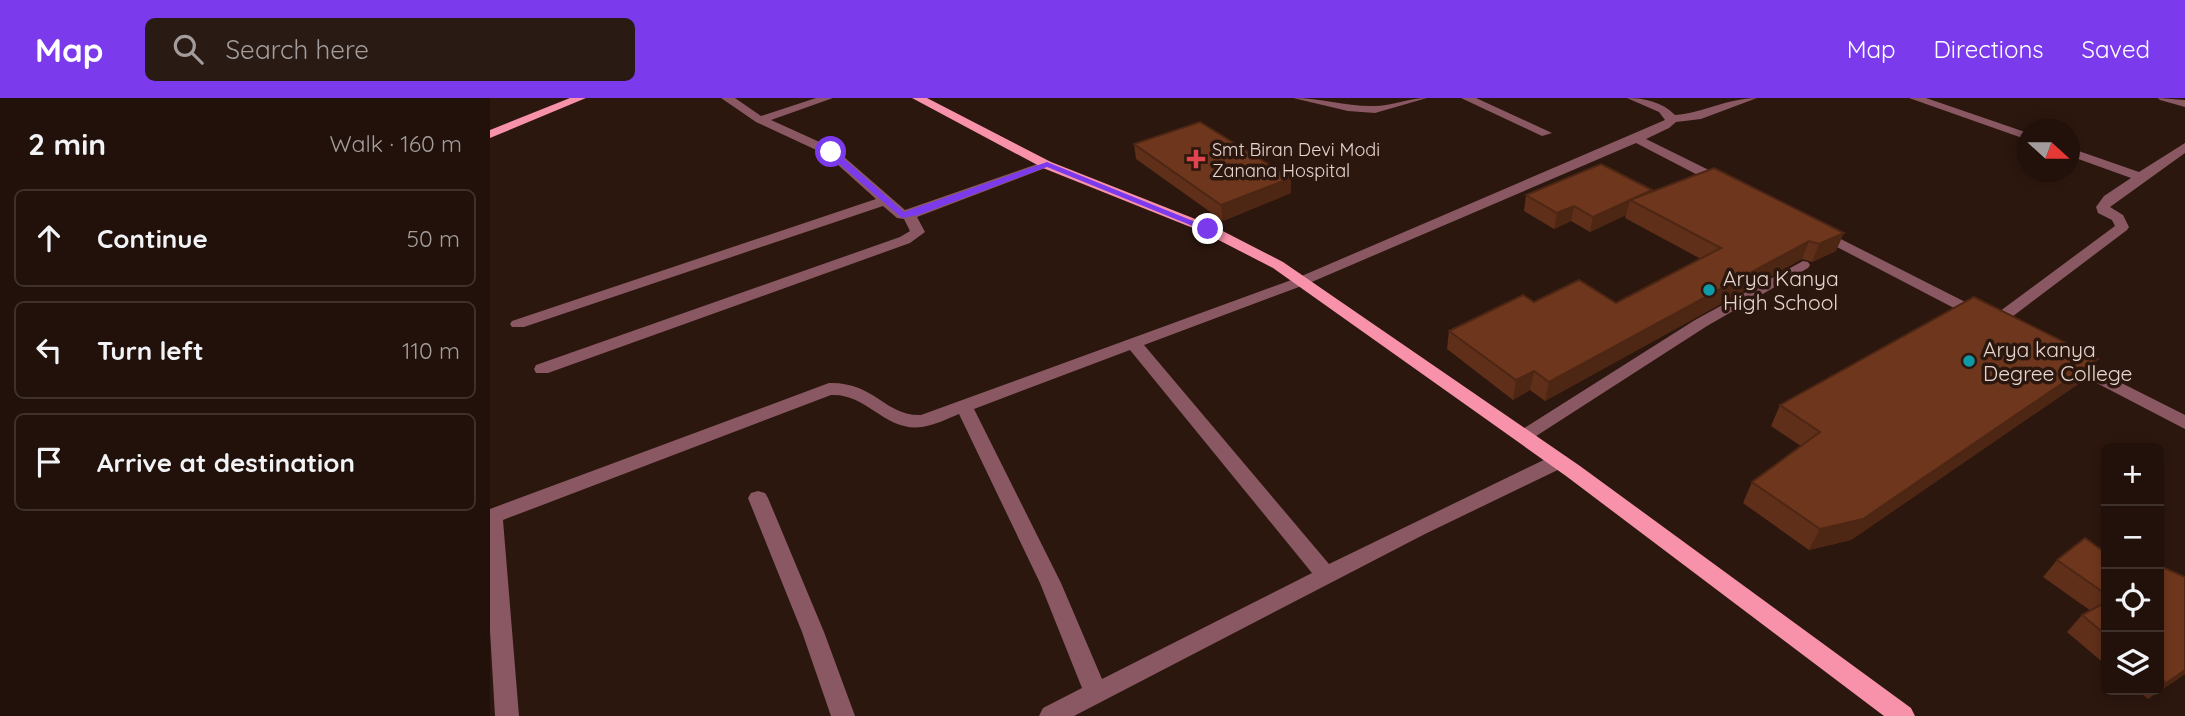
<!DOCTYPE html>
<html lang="en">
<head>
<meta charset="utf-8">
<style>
  :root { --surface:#21110a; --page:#291a13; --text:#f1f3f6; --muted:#a29d9c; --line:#3e312b; --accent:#7c3aed }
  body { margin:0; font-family:Quicksand,sans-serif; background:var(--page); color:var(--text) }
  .controls { position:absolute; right:21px; bottom:21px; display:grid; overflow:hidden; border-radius:10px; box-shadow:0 4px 10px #0003 }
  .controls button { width:63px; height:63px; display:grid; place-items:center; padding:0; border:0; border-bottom:2px solid var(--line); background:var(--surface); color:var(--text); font:35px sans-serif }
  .compass { position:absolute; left:1527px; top:21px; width:63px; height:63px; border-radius:50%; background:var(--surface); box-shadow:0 4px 10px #0003; rotate:111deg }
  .stop { position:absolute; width:21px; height:21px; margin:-16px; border:5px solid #7c3aed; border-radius:50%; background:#fff }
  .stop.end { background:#7c3aed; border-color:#fff; box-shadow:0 2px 7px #0008 }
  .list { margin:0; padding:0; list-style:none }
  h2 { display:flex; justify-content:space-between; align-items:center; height:91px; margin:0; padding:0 28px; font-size:30px }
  h2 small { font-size:23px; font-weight:400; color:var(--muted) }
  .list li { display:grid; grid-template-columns:46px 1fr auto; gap:21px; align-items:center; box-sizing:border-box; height:98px; margin:0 14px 14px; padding:0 14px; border:2px solid var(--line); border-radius:10px }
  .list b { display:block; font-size:26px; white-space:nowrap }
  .list em { font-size:23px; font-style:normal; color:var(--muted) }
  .icon { flex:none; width:38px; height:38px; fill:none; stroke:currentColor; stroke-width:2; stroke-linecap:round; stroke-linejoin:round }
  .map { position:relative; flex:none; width:1695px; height:618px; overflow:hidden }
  header { display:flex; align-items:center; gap:42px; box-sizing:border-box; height:98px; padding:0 35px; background:var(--accent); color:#fff }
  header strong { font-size:33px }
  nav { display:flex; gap:38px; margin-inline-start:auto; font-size:24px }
  .search { width:490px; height:63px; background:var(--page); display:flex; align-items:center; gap:18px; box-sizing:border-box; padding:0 24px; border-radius:10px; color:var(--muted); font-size:26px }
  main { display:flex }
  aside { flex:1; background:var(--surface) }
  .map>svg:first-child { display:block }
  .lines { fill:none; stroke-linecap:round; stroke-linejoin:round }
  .minor { fill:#895863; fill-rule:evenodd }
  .major { fill:#f892ab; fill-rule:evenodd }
  .wall { fill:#5f2f19 }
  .shaded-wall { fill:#4d2614 }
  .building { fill:#6e371d; stroke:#4d2614; stroke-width:2 }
  .route { fill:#7c3aed }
  .health-dot { fill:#e0444e; stroke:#2c170e; stroke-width:2.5 }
  .culture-dot { fill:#0f9aa8; stroke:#2c170e; stroke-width:2.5 }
  .labels { text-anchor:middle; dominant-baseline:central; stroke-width:7; stroke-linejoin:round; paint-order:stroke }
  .far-poi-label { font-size:18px; fill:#e5d6d0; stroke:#2c170e; text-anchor:start }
  .poi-label { font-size:21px; fill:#e5d6d0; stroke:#2c170e; text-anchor:start }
</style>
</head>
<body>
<header>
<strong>Map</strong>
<div class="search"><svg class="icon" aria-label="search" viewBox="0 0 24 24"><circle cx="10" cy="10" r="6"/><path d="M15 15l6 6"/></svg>Search here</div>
<nav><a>Map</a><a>Directions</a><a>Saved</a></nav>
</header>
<main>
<aside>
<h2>2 min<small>Walk · 160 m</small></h2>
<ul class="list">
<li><svg class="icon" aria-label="ahead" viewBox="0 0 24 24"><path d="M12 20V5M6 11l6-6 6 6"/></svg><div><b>Continue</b></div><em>50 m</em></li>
<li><svg class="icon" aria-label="left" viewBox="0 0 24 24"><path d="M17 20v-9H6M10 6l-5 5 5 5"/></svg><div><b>Turn left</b></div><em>110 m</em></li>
<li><svg class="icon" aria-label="arrive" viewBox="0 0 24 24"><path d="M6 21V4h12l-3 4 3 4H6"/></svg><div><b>Arrive at destination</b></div></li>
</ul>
</aside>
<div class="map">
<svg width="1695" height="618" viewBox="0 0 1695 618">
  <rect width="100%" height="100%" fill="#2c170e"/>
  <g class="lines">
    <g class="minor">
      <polygon points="231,0 245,0 271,18 326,0 343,0 281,22 345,51 415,112 553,64 557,63 563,67 427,119 435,134 420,145 58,275 46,275 44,271 46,267 410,139 420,133 414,121 407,120 393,108 34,229 22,229 20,226 22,223 386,101 337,57 266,24"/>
      <path d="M803,0C830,0 855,8 881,8C900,9 918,0 937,0L885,15L858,13Z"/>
      <polygon points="971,0 986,0 1062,35 1052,38"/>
      <path d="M1137,0C1155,0 1172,4 1185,17C1213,15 1238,0 1267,0L1211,21L1186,24L1179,30L1156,41L1237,81V87H1227L1146,45L817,186L654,247L839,466L1062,358H1076L1078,363L1076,368L935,436L584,618H549L553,610L592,590L550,485L469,316C457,321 445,327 432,329C395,334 377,295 341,297L13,422L29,618H5L0,533V411L339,285C386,284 394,318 431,317L807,180L1175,22L1169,14ZM640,252L822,475L612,581L571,485L484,311Z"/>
      <polygon points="1419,0 1436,0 1538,35 1538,42"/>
      <polygon points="1668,0 1695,2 1695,9 1670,2"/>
      <polygon points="1695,45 1695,55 1620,109 1633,117 1639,129 1637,132 1510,228 1498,228 1496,225 1498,222 1625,128 1622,122 1608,115 1606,109 1614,98 1641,80 1580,58 1580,50 1649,74"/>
      <polygon points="1329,130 1497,215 1499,218 1497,221 1485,221 1324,137 1322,134"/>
      <polygon points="1313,163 1318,164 1320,167 1318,170 1217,228 1040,342 1028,342 1025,338 1028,334 1205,222"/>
      <polygon points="1578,258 1695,317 1695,331 1572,267 1570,263"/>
      <polygon points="268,393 275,395 278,400 334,534 365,618 341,618 312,534 258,400 261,395"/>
    </g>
    <g class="major">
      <polygon points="80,0 96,0 0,40 0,32"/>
      <polygon points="422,0 437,0 561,64 723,128 793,164 1090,368 1421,610 1425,618 1394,618 1076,378 783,170 713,134 553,70"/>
    </g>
  </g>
  <g class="wall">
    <polygon points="644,46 801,80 801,95 733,123 646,61"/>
    <polygon points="1224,70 1346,153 1322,164 1312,161 1055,303 1040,292 1023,302 957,251 959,233 1044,204 1126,205 1211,161 1135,120 1136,117 1100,134 1081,123 1064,131 1034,113 1036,97 1161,94"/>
    <polygon points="1608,261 1594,282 1361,442 1319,452 1253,405 1262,384 1311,348 1281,328 1290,307"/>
    <polygon points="1616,455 1616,567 1577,534 1592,517 1601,513 1553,479 1567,462"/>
    <polygon points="1669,469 1695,576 1658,601 1647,592 1669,592"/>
  </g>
  <g class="shaded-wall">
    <polygon points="801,80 801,95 733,123 731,107"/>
    <polygon points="1162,92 1158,107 1140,102 1136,117 1100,134 1103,119"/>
    <polygon points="1084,108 1081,123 1064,131 1067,115"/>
    <polygon points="1354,135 1346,153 1322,164 1329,146"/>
    <polygon points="1319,143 1312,161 1055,303 1059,284"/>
    <polygon points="1608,261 1594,282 1361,442 1319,452 1330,431"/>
    <polygon points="1044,273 1040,292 1023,302 1026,282"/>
    <polygon points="1695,572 1695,576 1658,601 1676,585"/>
  </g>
  <g class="building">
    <polygon points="710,24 801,80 731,107 644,46"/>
    <polygon points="1111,66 1162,92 1103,119 1084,108 1067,115 1036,97"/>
    <polygon points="1224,70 1354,135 1329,146 1319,143 1059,284 1044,273 1026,282 959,233 1033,197 1044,204 1089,182 1126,205 1231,150 1140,102"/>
    <polygon points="1484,199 1608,261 1373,421 1330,431 1262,384 1330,334 1290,307"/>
    <polygon points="1595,440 1616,455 1616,496 1567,462"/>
    <polygon points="1670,468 1695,479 1695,572 1676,585 1669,579 1669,469"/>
    <polygon points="1616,504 1616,537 1592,517"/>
  </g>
  <polygon class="route" points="338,52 344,52 414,114 557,64 723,131 715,133 557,69 428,117 412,120 338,56"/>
  <path class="health-dot" d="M702.5 50.5h7v7h7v7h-7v7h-7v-7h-7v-7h7z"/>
  <g class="culture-dot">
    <circle cx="1219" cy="192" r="7"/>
    <circle cx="1479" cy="263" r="7"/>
  </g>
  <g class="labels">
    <g class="far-poi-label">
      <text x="722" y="51">Smt Biran Devi Modi<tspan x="722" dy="21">Zanana Hospital</tspan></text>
    </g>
    <g class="poi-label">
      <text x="1233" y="180">Arya Kanya<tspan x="1233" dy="24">High School</tspan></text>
      <text x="1493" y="251">Arya kanya<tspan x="1493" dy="24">Degree College</tspan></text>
    </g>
  </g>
</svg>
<div class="controls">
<button>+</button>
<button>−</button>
<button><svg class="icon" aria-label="locate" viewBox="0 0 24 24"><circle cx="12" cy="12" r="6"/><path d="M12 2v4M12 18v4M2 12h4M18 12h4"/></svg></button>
<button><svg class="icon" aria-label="layers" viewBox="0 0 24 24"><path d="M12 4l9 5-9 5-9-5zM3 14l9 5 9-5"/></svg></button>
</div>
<svg class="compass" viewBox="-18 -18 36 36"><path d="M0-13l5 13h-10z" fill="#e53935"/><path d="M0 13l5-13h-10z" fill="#a29d9c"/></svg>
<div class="stop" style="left:341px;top:54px"></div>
<div class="stop end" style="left:718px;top:131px"></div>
</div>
</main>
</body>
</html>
